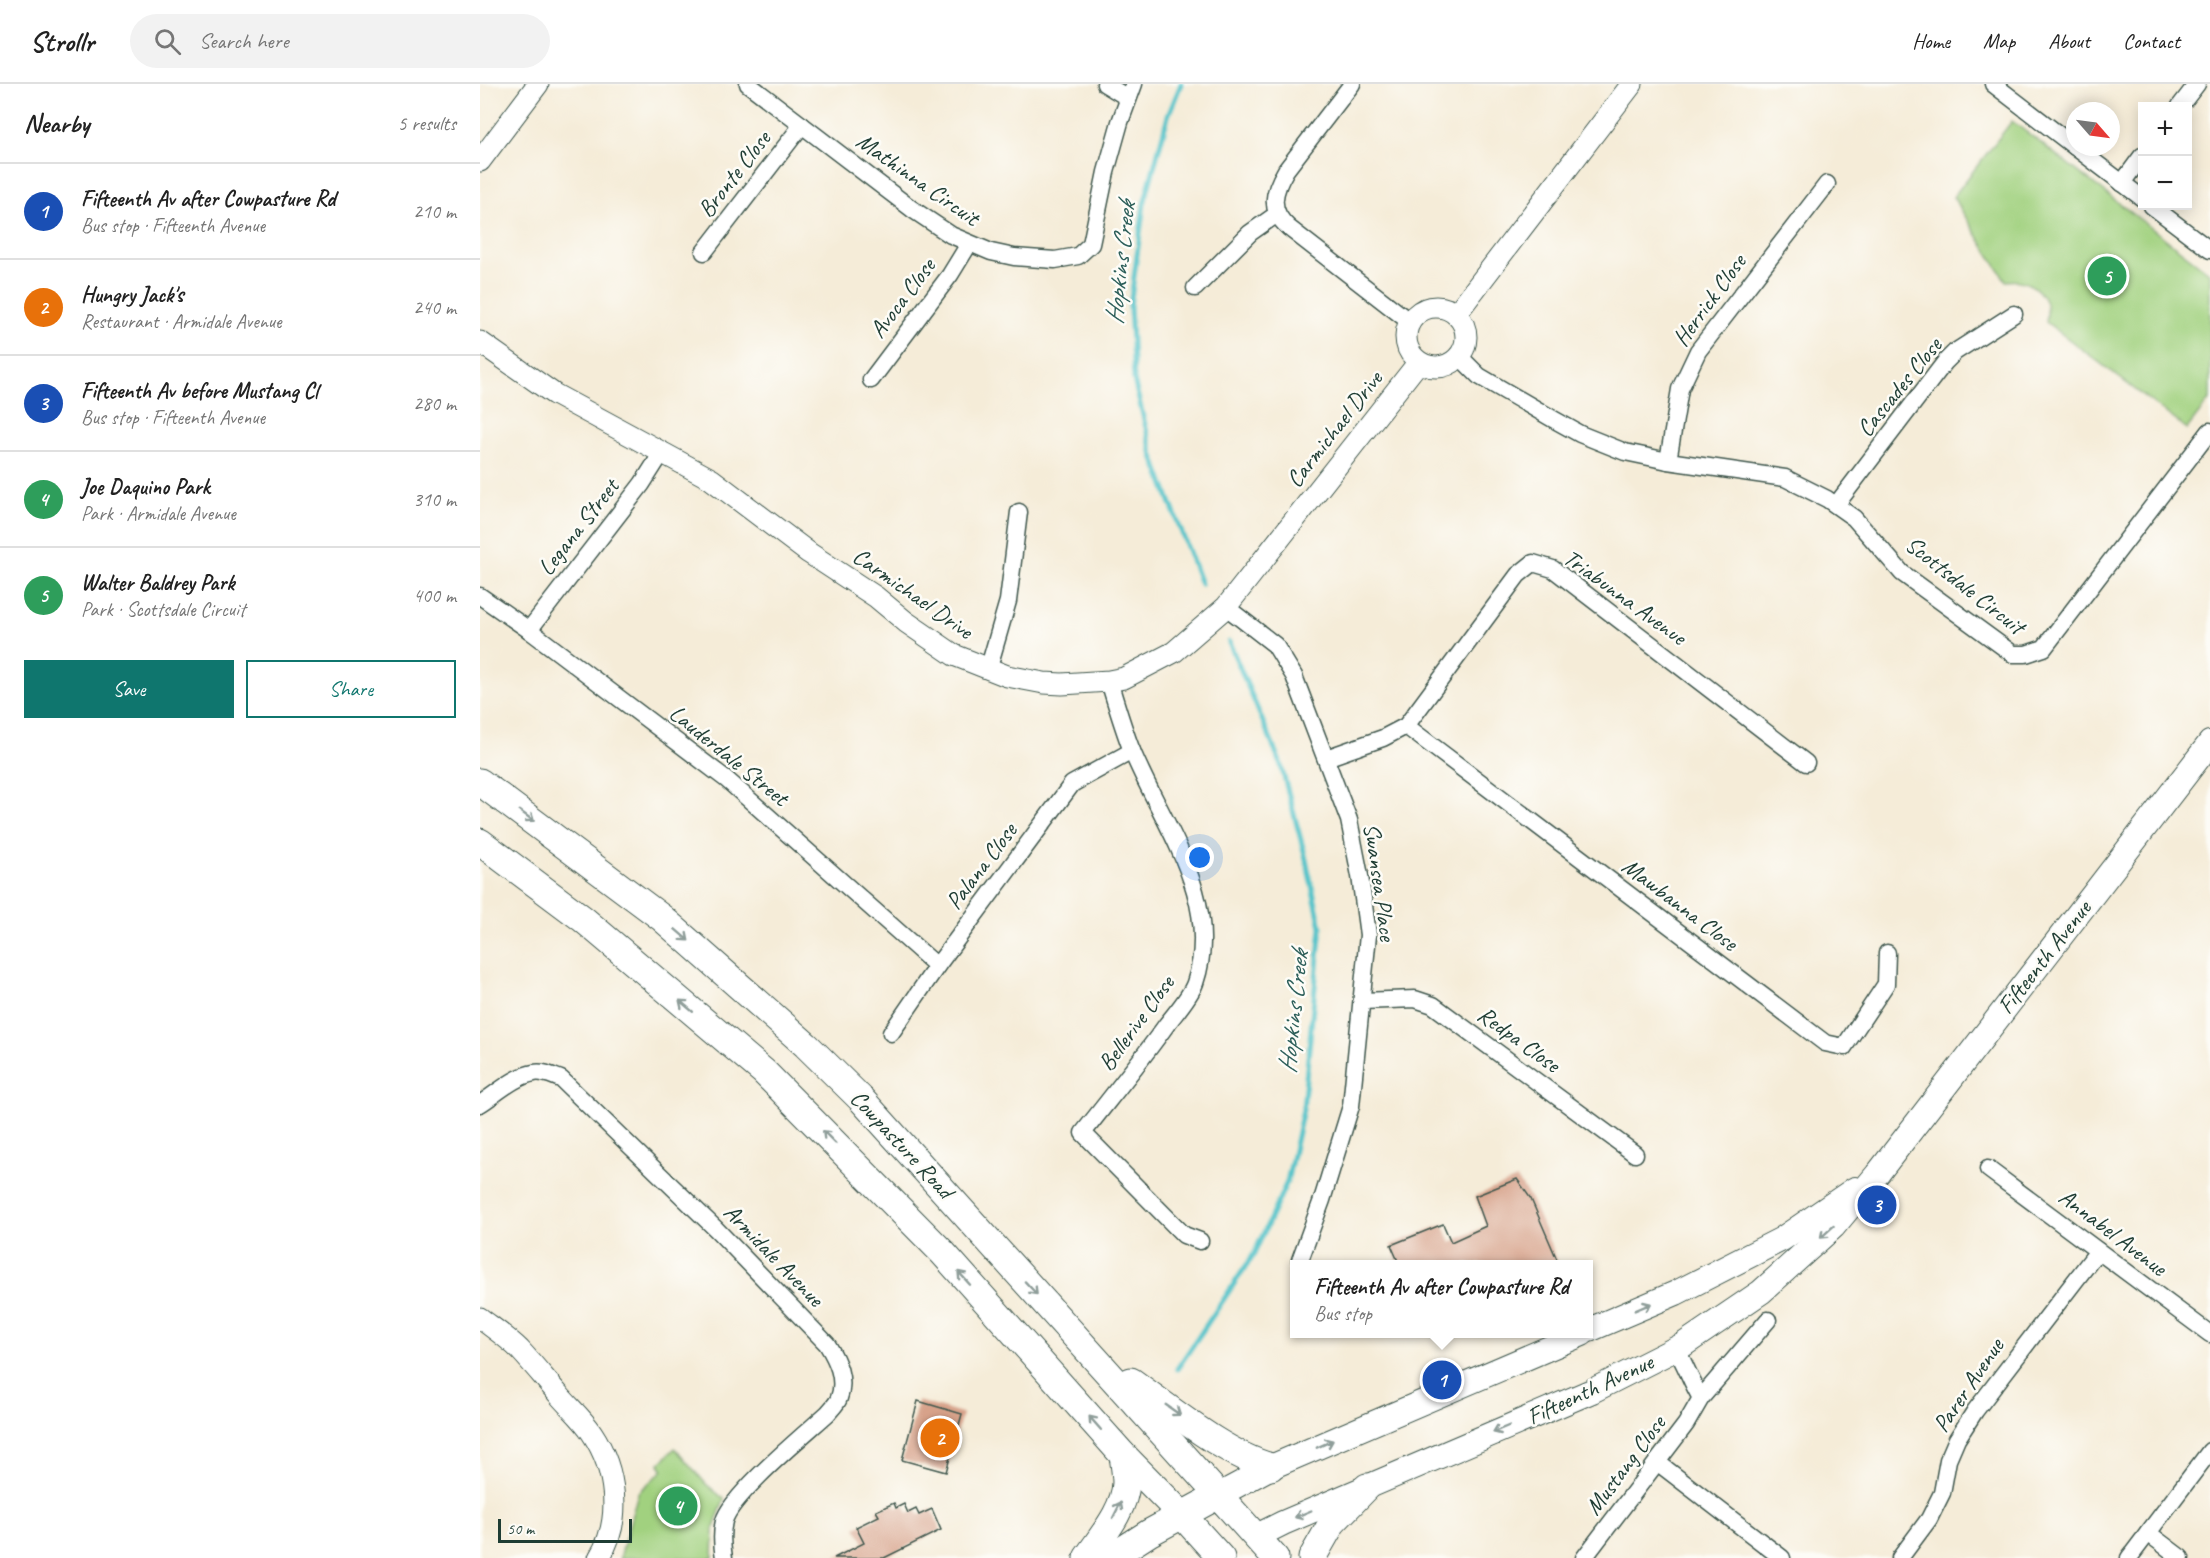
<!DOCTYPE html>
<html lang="en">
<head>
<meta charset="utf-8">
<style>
  :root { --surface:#fff; --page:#f2f2f2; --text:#222; --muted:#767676; --line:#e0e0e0; --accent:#0f766e }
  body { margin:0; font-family:Caveat,sans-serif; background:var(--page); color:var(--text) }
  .controls { position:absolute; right:18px; top:18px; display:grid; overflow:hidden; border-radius:0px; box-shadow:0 3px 15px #0003 }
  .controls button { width:54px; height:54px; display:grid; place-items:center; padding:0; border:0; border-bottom:2px solid var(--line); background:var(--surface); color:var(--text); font:30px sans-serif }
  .compass { position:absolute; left:1586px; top:18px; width:54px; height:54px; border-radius:50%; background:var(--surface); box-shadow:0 3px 15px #0003; rotate:118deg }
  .scale { position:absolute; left:18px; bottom:15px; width:134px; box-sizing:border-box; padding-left:6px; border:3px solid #1f3d34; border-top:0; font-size:16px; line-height:21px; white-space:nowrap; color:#1f3d34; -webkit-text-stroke:4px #fdfcf7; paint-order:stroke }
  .you { position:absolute; left:720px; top:774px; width:21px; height:21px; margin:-15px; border:4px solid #fff; border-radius:50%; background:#1a73e8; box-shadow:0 0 0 9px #1a73e833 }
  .badge { display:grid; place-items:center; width:39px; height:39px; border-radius:50%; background:var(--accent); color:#fff; font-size:20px; font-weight:700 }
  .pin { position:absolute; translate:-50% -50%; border:3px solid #fff; box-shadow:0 2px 6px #0006 }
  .popup { position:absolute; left:810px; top:1176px; width:303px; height:78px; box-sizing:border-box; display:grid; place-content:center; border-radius:0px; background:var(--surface); filter:drop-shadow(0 2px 4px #0005); font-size:20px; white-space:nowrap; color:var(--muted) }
  .popup b { font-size:22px; color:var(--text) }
  .popup::after { content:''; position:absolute; left:50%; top:100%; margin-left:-12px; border:12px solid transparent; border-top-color:var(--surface) }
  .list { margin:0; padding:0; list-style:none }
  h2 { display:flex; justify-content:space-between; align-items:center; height:78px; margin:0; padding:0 24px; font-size:26px }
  h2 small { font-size:20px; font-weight:400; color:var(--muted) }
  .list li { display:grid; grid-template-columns:39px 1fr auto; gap:18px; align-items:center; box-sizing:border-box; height:96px; padding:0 24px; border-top:2px solid var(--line) }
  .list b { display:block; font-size:22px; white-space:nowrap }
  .list p { margin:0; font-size:20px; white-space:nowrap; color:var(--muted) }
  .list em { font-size:20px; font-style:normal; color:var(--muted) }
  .actions { display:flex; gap:12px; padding:18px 24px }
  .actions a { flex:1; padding:14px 0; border:2px solid var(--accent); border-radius:0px; text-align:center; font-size:21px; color:var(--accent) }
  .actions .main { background:var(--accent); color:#fff }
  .icon { flex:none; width:33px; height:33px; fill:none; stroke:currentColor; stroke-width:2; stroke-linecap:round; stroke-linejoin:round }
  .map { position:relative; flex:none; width:1730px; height:1474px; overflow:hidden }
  header { display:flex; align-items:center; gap:36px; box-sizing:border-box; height:84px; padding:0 30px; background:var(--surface); border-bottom:2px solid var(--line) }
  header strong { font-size:28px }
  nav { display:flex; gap:33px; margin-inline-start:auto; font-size:21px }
  .search { width:420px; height:54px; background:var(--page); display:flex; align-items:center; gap:15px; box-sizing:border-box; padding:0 21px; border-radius:33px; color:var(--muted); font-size:22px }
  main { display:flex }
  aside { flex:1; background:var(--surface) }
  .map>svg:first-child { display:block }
  .green { fill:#a1d17f; stroke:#60875a; stroke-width:1.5 }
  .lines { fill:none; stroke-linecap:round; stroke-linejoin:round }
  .stream { stroke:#56c4ca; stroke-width:5 }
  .building { fill:#d7a28a }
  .minor-casing { stroke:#3f574d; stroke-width:19 }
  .tertiary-casing { stroke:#3f574d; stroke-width:23 }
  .secondary-casing { stroke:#3f574d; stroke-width:26 }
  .primary-casing { stroke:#3f574d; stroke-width:29 }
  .minor { stroke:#fff; stroke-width:16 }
  .tertiary { stroke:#fff; stroke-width:21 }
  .secondary { stroke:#fff; stroke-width:24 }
  .primary { stroke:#fff; stroke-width:27 }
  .oneway { stroke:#8f9e9a }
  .labels { text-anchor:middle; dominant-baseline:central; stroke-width:5; stroke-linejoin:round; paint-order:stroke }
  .street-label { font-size:24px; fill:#1f3d34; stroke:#fdfcf7 }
  .water-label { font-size:26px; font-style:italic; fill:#2d5f5a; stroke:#fdfcf7 }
</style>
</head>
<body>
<header>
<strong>Strollr</strong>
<div class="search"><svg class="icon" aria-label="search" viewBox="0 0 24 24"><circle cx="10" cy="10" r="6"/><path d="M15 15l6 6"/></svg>Search here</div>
<nav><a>Home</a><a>Map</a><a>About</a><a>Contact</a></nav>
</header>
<main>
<aside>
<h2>Nearby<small>5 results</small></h2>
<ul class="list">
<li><span class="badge" style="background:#1a4fb4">1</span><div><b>Fifteenth Av after Cowpasture Rd</b><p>Bus stop · Fifteenth Avenue</p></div><em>210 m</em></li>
<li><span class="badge" style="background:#e8710a">2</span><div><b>Hungry Jack's</b><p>Restaurant · Armidale Avenue</p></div><em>240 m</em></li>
<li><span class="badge" style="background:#1a4fb4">3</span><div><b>Fifteenth Av before Mustang Cl</b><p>Bus stop · Fifteenth Avenue</p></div><em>280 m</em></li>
<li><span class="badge" style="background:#2e9e5b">4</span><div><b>Joe Daquino Park</b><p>Park · Armidale Avenue</p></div><em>310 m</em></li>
<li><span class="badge" style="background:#2e9e5b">5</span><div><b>Walter Baldrey Park</b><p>Park · Scottsdale Circuit</p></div><em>400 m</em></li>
</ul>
<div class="actions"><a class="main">Save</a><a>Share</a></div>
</aside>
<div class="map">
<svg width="1730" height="1474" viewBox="0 0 1730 1474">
  <rect width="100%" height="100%" fill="#fdfcf7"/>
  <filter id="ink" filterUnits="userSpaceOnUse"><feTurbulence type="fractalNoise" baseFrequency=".0167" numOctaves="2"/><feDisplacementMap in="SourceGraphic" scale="12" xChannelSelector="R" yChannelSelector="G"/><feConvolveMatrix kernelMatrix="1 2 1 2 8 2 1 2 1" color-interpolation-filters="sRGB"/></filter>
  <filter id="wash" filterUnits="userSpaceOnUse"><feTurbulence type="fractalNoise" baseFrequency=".008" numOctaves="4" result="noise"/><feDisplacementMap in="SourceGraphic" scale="24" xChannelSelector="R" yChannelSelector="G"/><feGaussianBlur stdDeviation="1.35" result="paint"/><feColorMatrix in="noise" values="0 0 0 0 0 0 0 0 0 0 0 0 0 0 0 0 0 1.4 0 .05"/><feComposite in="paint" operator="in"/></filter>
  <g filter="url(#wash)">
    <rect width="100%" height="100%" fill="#f5ecd8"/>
    <g class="green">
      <path d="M1532,37L1730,189V315L1707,345L1566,238C1572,212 1551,193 1526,197L1473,113Z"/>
      <polygon points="195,1364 226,1400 244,1415 234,1444 233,1474 140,1474 158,1409 183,1386 179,1380"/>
    </g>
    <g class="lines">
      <g class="stream">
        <polyline points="701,0 688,32 664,120 650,222 654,296 673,372 721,500"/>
        <polyline points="697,1285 774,1170 807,1098 823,1025 841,843 825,771 800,678 749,558"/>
      </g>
    </g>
    <g id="blocks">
      <g class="building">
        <polygon points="1037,1095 1051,1115 1079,1180 910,1180 918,1177 911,1161 963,1140 971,1158 1006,1142 995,1112"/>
        <polygon points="438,1317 482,1330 466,1388 422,1376"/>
        <polygon points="414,1419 416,1424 424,1420 428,1429 436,1425 439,1431 452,1425 461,1446 404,1474 354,1474 384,1459 376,1443 399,1432 396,1427"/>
      </g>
    </g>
  </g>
  <g filter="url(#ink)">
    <use href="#blocks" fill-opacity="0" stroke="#3f574d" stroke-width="1.5"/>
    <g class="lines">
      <defs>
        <g id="minor">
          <polyline points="268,0 432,125 471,151 511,168 534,173 575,176 598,172 611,160 626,88 640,38 654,0"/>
          <polyline points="625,0 648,14"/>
          <path d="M872,0L806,86C793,108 788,126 809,144L930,238"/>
          <polyline points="1513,0 1595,63"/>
          <polyline points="1700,22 1717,0"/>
          <polyline points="1595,63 1662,114"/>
          <polyline points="1642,99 1662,72"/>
          <polyline points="1672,122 1730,166"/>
          <polyline points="224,168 322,41"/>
          <polyline points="715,204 770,149 797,130"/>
          <polyline points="980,273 999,292 1073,335 1100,350 1145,368 1188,377 1305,394 1347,415 1374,434 1422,489 1533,570 1546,570 1564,564 1730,347"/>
          <polyline points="391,296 470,191 489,160"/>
          <polyline points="1188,377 1200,305 1218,267 1347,100"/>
          <polyline points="1356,421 1465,278 1475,268 1534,230"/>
          <polyline points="0,512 49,546 246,695 457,882"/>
          <polyline points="746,523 795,561 814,592 869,736 880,792 888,851 871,1022 842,1116 820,1176 821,1180"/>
          <polyline points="49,546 162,400 183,367"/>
          <polyline points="508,586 528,517 539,428"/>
          <path d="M629,597C636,620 643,644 652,667C682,740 743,816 715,899C710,913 696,928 687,940C660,978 631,1013 603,1049L704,1151L720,1157"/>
          <polyline points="926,642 1345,959 1364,963 1406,900 1407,869"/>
          <polyline points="846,674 903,654 926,642 1038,491 1053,479 1073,485 1326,679"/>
          <polyline points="882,917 935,915 953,921 1155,1070"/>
          <polyline points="411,949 457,882 592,700 652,667"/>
          <path d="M0,1020C16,1010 35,992 54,989C63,987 72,992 81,995L236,1145L347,1260C357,1276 366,1295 359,1314C357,1320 351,1325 348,1329C325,1350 251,1411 244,1437C241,1449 242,1462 244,1474"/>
          <polyline points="1508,1085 1730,1250"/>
          <path d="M1196,1265C1206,1281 1211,1298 1221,1314"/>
          <polyline points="1177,1378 1302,1474"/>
          <polyline points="1668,1449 1701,1474"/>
          <polyline points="1104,1474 1206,1340 1221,1314 1288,1236"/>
          <polyline points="1420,1474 1449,1435 1462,1409 1468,1376 1477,1355 1495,1327 1618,1167"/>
          <polyline points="1649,1474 1730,1367"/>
        </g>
        <g id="tertiary">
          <polyline points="0,77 58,0"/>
          <circle cx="956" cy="253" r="30"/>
          <polyline points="976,230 1152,0"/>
          <polyline points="0,258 74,310 231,395 329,469 396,513 426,538 474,571 527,592 564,599 582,600 629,597 644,594 694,568 746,523 938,279"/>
          <path d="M0,1234C13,1244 28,1254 40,1266C53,1280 66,1296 79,1311C89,1323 103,1335 112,1349C136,1385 143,1436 119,1474"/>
        </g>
        <g id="secondary">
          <polyline points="1109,1246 1196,1209 1302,1155 1375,1105"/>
          <polyline points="739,1411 791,1383 1102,1250"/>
          <polyline points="775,1453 803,1439 1112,1307 1203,1261 1281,1208 1354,1142 1399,1088 1730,659"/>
        </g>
        <g id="primary">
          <polyline points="0,698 182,834 326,961 381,1015 795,1474"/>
          <polyline points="0,758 103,835 284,988 463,1169 643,1371 702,1431 741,1474"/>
          <path d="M651,1297C692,1326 744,1370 791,1383"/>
          <path d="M607,1474C621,1453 645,1426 646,1399C646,1390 644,1380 643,1371"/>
          <polyline points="630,1474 669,1449 739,1411"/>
          <polyline points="832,1474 852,1439 887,1403"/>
        </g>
      </defs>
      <use href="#minor" class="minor-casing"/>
      <use href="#tertiary" class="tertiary-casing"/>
      <use href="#secondary" class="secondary-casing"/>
      <use href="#primary" class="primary-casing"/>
      <use href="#minor" class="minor"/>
      <use href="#tertiary" class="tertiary"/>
      <use href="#secondary" class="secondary"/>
      <use href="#primary" class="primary"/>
    </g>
    <defs><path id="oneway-shaft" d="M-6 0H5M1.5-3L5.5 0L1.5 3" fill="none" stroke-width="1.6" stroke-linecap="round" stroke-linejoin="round" transform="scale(1.5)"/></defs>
    <g class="oneway">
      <use href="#oneway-shaft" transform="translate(47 732) rotate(36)"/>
      <use href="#oneway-shaft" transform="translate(202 851) rotate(41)"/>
      <use href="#oneway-shaft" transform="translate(206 922) rotate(-140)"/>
      <use href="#oneway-shaft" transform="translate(349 1053) rotate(-135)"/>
      <use href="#oneway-shaft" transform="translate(1347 1148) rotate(138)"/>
      <use href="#oneway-shaft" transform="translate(484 1194) rotate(-132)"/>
      <use href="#oneway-shaft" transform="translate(551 1204) rotate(47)"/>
      <use href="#oneway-shaft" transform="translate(1163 1223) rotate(-23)"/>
      <use href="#oneway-shaft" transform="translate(693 1326) rotate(35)"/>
      <use href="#oneway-shaft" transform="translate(615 1339) rotate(-131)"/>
      <use href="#oneway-shaft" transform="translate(1021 1345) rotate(157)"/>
      <use href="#oneway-shaft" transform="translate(845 1360) rotate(-24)"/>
      <use href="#oneway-shaft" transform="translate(637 1426) rotate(-63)"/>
      <use href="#oneway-shaft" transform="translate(823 1430) rotate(157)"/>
    </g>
  </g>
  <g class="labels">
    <g class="street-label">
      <text transform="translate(254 90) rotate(-52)">Bronte Close</text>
      <text transform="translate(438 95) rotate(35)">Mathinna Circuit</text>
      <text transform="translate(422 214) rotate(-53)">Avoca Close</text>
      <text transform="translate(1229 216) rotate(-54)">Herrick Close</text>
      <text transform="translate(1419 303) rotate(-51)">Cascades Close</text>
      <text transform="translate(854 345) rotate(-52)">Carmichael Drive</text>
      <text transform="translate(98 443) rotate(-52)">Legana Street</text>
      <text transform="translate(1485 501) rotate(38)">Scottsdale Circuit</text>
      <text transform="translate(433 509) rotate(35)">Carmichael Drive</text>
      <text transform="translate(1145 513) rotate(36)">Triabunna Avenue</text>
      <text transform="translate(249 671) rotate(39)">Lauderdale Street</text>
      <text transform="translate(501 782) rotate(-53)">Palana Close</text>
      <text transform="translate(900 798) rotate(82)">Swansea Place</text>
      <text transform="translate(1200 820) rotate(37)">Mawbanna Close</text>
      <text transform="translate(1564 873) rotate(-52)">Fifteenth Avenue</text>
      <text transform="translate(656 939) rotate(-54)">Bellerive Close</text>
      <text transform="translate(1039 955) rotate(36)">Redpa Close</text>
      <text transform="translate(422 1060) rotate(47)">Cowpasture Road</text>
      <text transform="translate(1633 1148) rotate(37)">Annabel Avenue</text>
      <text transform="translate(294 1171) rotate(46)">Armidale Avenue</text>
      <text transform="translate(1488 1301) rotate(-56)">Parer Avenue</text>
      <text transform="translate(1110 1305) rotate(-25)">Fifteenth Avenue</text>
      <text transform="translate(1145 1381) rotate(-53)">Mustang Close</text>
    </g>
    <g class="water-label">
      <text transform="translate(640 179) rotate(-84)">Hopkins Creek</text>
      <text transform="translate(813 928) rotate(-84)">Hopkins Creek</text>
    </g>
  </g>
</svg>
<div class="controls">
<button>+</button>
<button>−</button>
</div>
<svg class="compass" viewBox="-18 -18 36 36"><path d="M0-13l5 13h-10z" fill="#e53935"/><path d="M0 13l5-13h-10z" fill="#767676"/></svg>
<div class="scale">50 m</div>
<div class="you"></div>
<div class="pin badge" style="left:962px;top:1296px;background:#1a4fb4">1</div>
<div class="popup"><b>Fifteenth Av after Cowpasture Rd</b>Bus stop</div>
<div class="pin badge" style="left:460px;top:1354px;background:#e8710a">2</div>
<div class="pin badge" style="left:1397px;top:1121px;background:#1a4fb4">3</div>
<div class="pin badge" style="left:198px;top:1422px;background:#2e9e5b">4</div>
<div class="pin badge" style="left:1627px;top:192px;background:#2e9e5b">5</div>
</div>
</main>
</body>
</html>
